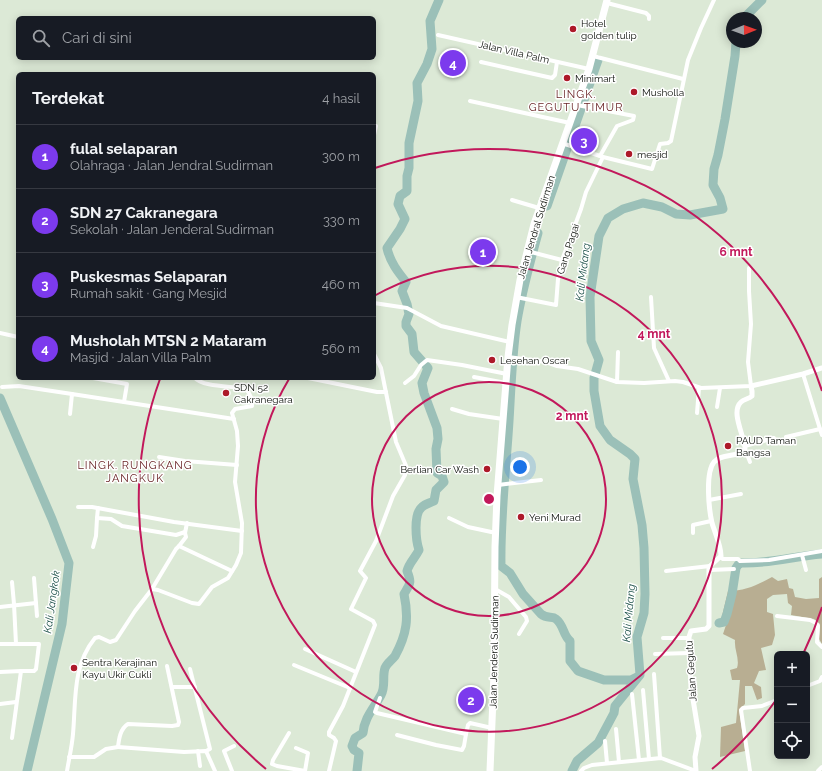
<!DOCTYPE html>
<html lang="id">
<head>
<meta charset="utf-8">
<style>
  :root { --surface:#171b24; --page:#20242c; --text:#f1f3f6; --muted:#9ea1a6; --line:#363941; --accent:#7c3aed }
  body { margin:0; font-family:Raleway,sans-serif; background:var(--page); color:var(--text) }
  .controls { position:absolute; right:12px; bottom:12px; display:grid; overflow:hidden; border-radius:6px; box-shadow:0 2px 10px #0003 }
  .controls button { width:36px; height:36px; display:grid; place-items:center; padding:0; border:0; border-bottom:1px solid var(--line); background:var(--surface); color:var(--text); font:20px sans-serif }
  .compass { position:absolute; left:726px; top:12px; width:36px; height:36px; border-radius:50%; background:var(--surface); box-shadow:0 2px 10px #0003; rotate:89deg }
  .you { position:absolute; left:520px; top:467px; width:14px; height:14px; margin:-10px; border:3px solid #fff; border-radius:50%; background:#1a73e8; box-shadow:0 0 0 6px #1a73e833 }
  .badge { display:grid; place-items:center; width:26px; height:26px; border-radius:50%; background:var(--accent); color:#fff; font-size:13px; font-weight:700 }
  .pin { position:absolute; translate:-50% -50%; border:2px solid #fff; box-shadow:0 1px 4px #0006 }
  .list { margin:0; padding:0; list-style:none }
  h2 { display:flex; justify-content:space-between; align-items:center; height:52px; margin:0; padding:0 16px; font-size:17px }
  h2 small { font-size:13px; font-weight:400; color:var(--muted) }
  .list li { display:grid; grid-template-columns:26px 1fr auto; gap:12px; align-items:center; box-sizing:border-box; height:64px; padding:0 16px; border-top:1px solid var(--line) }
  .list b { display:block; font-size:15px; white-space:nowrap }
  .list p { margin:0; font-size:13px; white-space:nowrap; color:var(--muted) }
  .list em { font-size:13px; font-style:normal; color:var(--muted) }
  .icon { flex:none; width:22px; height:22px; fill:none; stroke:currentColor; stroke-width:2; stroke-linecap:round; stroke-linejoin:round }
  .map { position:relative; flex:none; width:822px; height:771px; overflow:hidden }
  .search { position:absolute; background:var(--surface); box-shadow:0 2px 10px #0003; left:16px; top:16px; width:360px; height:44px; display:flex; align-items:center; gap:10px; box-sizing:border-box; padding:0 14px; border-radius:6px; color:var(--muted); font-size:15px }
  .panel { position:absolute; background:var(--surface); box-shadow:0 2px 10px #0003; left:16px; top:72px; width:360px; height:308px; border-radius:6px }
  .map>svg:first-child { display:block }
  .forest { fill:#b8ae92 }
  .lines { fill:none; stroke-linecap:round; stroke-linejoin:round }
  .river { stroke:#9bc0b8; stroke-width:9 }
  .minor { stroke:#fff; stroke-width:4 }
  .tertiary { stroke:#fff; stroke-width:5 }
  .trunk { stroke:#fff; stroke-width:7 }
  .ring { fill:none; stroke:#c2185b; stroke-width:2 }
  .poi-dot { fill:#ad1929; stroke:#fff; stroke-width:1.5 }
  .labels { text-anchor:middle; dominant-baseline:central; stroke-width:3; stroke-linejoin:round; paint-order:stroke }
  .poi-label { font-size:10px; fill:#0c100a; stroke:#fff; text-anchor:start }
  .street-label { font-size:10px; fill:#0c100a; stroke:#fff }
  .neighbourhood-label { font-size:11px; letter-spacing:1px; fill:#682324; stroke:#fff }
  .water-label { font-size:11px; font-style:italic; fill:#194e46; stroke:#fff }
  .centre { fill:#c2185b; stroke:#fff; stroke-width:2 }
  .ring-label { font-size:12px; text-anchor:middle; font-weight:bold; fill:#c2185b; stroke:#fff; stroke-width:3; stroke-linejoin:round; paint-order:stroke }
</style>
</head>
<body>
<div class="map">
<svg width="822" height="771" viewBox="0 0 822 771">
  <rect width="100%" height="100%" fill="#dce9d6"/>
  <path class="forest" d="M772,577L778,581L787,579L789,588L793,589L795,597L806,599L819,598V579L822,577V644L819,639L820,624L814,619L791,615L792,606L788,603L787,594L773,595L767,599V612L773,614L775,635L772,645L761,648L766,670L759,671L754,683L761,687L762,698L757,700L752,686H745V704L739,710L745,751L720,757L721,727L736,723L740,680H732L730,670L737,668C740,659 734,650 735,640L723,634L726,625L722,616L728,591C745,591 757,585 772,577Z"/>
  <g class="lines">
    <g class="river">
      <polyline points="744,18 762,0"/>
      <polyline points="547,206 598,60"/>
      <path d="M538,233C530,262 522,291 517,321C512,354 511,388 509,421C506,470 500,518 501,566L510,573L523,594L541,614C547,619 552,616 556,619C564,625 563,636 570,641V661L578,671L604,680H631L637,677"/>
      <polyline points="0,398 52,519 69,563 62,624 27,771"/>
      <path d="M719,623L724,622L727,614L732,594L736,568L738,565L741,563C769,564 795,556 822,554"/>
      <path d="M357,771L359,753L354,750L352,746L355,738L363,733C364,718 374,708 381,695C386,686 382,677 385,668C387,663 392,660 395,656C407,634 409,618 404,594C410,584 412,583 407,571C409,563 415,558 419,550C416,541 413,514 422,507C425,504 430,503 434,501L436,490L444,482L442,476L437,473L436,449L438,439L437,428L424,393L422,383L428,368L414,352L412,334L406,326V322L409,314L407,304L402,291L406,282C398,272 390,262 387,248L400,229L405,219L398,204L400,196L407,191V176L409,168V143L418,101L417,83L427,64L432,49L430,21L439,0"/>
      <polyline points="572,771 577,761 598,743 614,713 615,706 640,675 637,637 644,613 645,594 644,548 642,525 633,479 635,459 630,454 610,440 600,426 594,391 594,378 599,360 591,341 590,297 599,236 608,218 623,209 643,203 662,207 676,214 690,215 723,209 720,198 713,185 714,169 718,155 725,119 735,56 736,42"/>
    </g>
    <g class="minor">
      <polyline points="607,3 646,13 649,16 649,19"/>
      <polyline points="438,35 589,69"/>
      <polyline points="593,56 683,79"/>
      <polyline points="481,62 552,78 555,75 557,62"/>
      <polyline points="470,101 570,123"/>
      <polyline points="577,105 634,116 633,120 617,126 600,156"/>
      <polyline points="374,135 376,126"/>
      <polyline points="562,143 603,157 652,169 660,144 668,143 671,141 688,60 701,28 714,0"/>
      <polyline points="512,200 539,208"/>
      <polyline points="527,251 562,260"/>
      <polyline points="516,297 556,305 558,279 562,260 581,209 586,192 603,157"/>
      <polyline points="651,297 654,348 669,381"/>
      <polyline points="374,303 407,308 441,326 510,342"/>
      <polyline points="0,333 18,337"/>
      <polyline points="508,357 546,362 557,366 578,369 617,382 644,383 675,381 683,382 701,388 751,386 748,362 751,324 749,291 749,268"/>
      <polyline points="474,377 506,383"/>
      <polyline points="93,378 127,384 124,402"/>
      <polyline points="308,378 377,392 386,392"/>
      <polyline points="617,382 618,352"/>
      <polyline points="405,383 414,376 421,365 427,360 462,365 507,374"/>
      <polyline points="2,387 19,386 72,394"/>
      <polyline points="717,407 720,388"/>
      <polyline points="452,409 469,414 503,419"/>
      <polyline points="697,413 699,388"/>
      <polyline points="70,414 72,394 234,419"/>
      <polyline points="820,429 822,435"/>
      <polyline points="786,437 820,429 803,374"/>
      <polyline points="745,446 774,438"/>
      <polyline points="745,449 750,462"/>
      <polyline points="159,457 185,461 237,465"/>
      <polyline points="498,485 541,480"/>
      <polyline points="709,500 741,494"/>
      <polyline points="78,507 92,507 174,522 242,531"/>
      <polyline points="98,508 97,518 111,519 122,526 176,535 185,532"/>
      <polyline points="449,518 468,527 496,533"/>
      <polyline points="693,533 693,525 711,521"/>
      <polyline points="179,546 186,537 185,533 187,523"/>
      <polyline points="93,547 96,536 97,518"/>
      <polyline points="802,555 806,570"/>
      <polyline points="720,557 723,559 738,559 740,561 769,560 822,551"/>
      <polyline points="710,570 734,569"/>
      <polyline points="666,571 710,566"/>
      <polyline points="34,578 37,616"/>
      <polyline points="12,582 14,604 16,644"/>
      <polyline points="152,589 176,549 179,546 232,571"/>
      <polyline points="495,589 509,597 526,617 527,621 519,634"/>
      <polyline points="0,607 36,603"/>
      <polyline points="777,616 810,620 816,623 818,626 817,642 822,647"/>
      <polyline points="663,638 689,638"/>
      <polyline points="0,644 39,644 36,669 34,671 21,671"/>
      <polyline points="305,649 356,672"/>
      <polyline points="655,654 689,653"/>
      <polyline points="294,665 350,688"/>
      <polyline points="190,669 210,749 206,751"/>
      <polyline points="0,672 21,671 12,738"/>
      <polyline points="654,674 660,758"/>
      <polyline points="807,686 820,681 822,677"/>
      <polyline points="172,687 195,687"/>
      <polyline points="643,690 649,759"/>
      <polyline points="632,694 639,760"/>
      <polyline points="380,698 375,712 377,713 466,734 468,725 470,723 492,728"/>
      <polyline points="0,704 16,702"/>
      <polyline points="616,729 619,762"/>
      <polyline points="289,733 273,760 272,764 277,766 305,771"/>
      <polyline points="397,735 436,745 462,750 464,746 466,734"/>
      <polyline points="605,741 607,763"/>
      <polyline points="118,747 184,752 206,751 215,771"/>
      <polyline points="296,748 308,753 305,771"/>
      <polyline points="198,751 200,766"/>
      <path d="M69,757H94L106,749L118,747C119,739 120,729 128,724L172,726L178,725L179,722L167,666"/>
      <path d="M67,771C69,759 72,746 73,734C76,701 72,666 95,638L99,637L110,642L116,640L135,611L152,589L158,590L192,603L199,604L212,587L228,578L236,565L241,553L242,523L235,482L238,446L237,431L232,413L235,409L252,406C253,401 250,393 246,389C234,386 202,387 195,378"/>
      <polyline points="232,771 224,751 234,746"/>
      <polyline points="329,771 336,741 334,738 329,735 329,732 343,706 375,625 373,621 351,609 366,578 360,571 376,541 393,496 405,475 407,468 396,442 381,368 374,354"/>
      <polyline points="581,771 584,768 592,765 661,758 696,771"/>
      <polyline points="750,771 741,710 743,708 762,706 777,700"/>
      <polyline points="818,771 822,767"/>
    </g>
    <path class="tertiary" d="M696,771L695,757L699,736L691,687L689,637L691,631L706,629L709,626V567L721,556C721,545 715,533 712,523C709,510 705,473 714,462C722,453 738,458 745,449C745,437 730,412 741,402C744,399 749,399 752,396V391L751,386L803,374L822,368"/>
    <polyline class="trunk" points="490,771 494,673 495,547 497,496 508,357 512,325 520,280 534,224 589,69 607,0"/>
  </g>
  <g class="ring">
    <circle cx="489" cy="499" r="117"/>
    <path d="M374 296A233 233 0 1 1 289 379"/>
    <path d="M822 607A350 350 0 0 1 804 652M776 700A350 350 0 0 1 712 769M266 769A350 350 0 0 1 160 379M375 168A350 350 0 0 1 822 391"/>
  </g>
  <g class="poi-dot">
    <circle cx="573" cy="29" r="4"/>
    <circle cx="567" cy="78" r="4"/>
    <circle cx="634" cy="92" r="4"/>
    <circle cx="629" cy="154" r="4"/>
    <circle cx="492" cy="360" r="4"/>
    <circle cx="226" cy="393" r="4"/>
    <circle cx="728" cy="446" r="4"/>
    <circle cx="487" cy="469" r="4"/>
    <circle cx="521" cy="517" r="4"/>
    <circle cx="74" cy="668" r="4"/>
  </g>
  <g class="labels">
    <g class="poi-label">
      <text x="581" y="23">Hotel<tspan x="581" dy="12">golden tulip</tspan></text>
      <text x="575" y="78">Minimart</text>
      <text x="642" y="92">Musholla</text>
      <text x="637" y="154">mesjid</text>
      <text x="500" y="360">Lesehan Oscar</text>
      <text x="234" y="387">SDN 52<tspan x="234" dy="12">Cakranegara</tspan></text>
      <text x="736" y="440">PAUD Taman<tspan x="736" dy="12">Bangsa</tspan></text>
      <text x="479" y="469" text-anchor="end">Berlian Car Wash</text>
      <text x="529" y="517">Yeni Murad</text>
      <text x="82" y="662">Sentra Kerajinan<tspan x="82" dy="12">Kayu Ukir Cukli</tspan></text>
    </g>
    <g class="street-label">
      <text transform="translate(514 52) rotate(13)">Jalan Villa Palm</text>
      <text transform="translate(536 227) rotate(-73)">Jalan Jendral Sudirman</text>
      <text transform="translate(568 249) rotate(-72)">Gang Pagai</text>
      <text transform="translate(494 652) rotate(-89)">Jalan Jenderal Sudirman</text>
      <text transform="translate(691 671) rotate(-94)">Jalan Gegutu</text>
    </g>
    <g class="neighbourhood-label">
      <text x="576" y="94">LINGK.<tspan x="576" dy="13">GEGUTU TIMUR</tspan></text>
      <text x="135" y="465">LINGK. RUNGKANG<tspan x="135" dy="13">JANGKUK</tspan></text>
    </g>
    <g class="water-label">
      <text transform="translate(583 272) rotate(-83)">Kali Midang</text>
      <text transform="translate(52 602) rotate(-82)">Kali Jangkok</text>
      <text transform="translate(629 613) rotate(-85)">Kali Midang</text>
    </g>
  </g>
  <circle cx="489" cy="499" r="6" class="centre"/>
  <g class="ring-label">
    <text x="736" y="256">6 mnt</text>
    <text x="654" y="338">4 mnt</text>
    <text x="572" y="420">2 mnt</text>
  </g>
</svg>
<div class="controls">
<button>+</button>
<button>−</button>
<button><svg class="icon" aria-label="locate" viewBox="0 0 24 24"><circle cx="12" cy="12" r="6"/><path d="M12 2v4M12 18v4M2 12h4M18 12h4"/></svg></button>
</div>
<svg class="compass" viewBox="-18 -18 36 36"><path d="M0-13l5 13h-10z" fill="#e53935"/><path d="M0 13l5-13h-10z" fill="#9ea1a6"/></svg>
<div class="you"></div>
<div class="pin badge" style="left:483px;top:252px">1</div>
<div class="pin badge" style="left:471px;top:700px">2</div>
<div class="pin badge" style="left:584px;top:141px">3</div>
<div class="pin badge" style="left:453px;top:63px">4</div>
<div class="search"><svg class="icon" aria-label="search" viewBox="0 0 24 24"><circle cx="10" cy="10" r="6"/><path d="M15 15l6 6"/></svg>Cari di sini</div>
<section class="panel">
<h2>Terdekat<small>4 hasil</small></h2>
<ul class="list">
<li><span class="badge">1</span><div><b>fulal selaparan</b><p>Olahraga · Jalan Jendral Sudirman</p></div><em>300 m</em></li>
<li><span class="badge">2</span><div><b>SDN 27 Cakranegara</b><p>Sekolah · Jalan Jenderal Sudirman</p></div><em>330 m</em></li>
<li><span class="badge">3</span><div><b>Puskesmas Selaparan</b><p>Rumah sakit · Gang Mesjid</p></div><em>460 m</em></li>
<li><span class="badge">4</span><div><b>Musholah MTSN 2 Mataram</b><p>Masjid · Jalan Villa Palm</p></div><em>560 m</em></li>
</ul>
</section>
</div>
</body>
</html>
